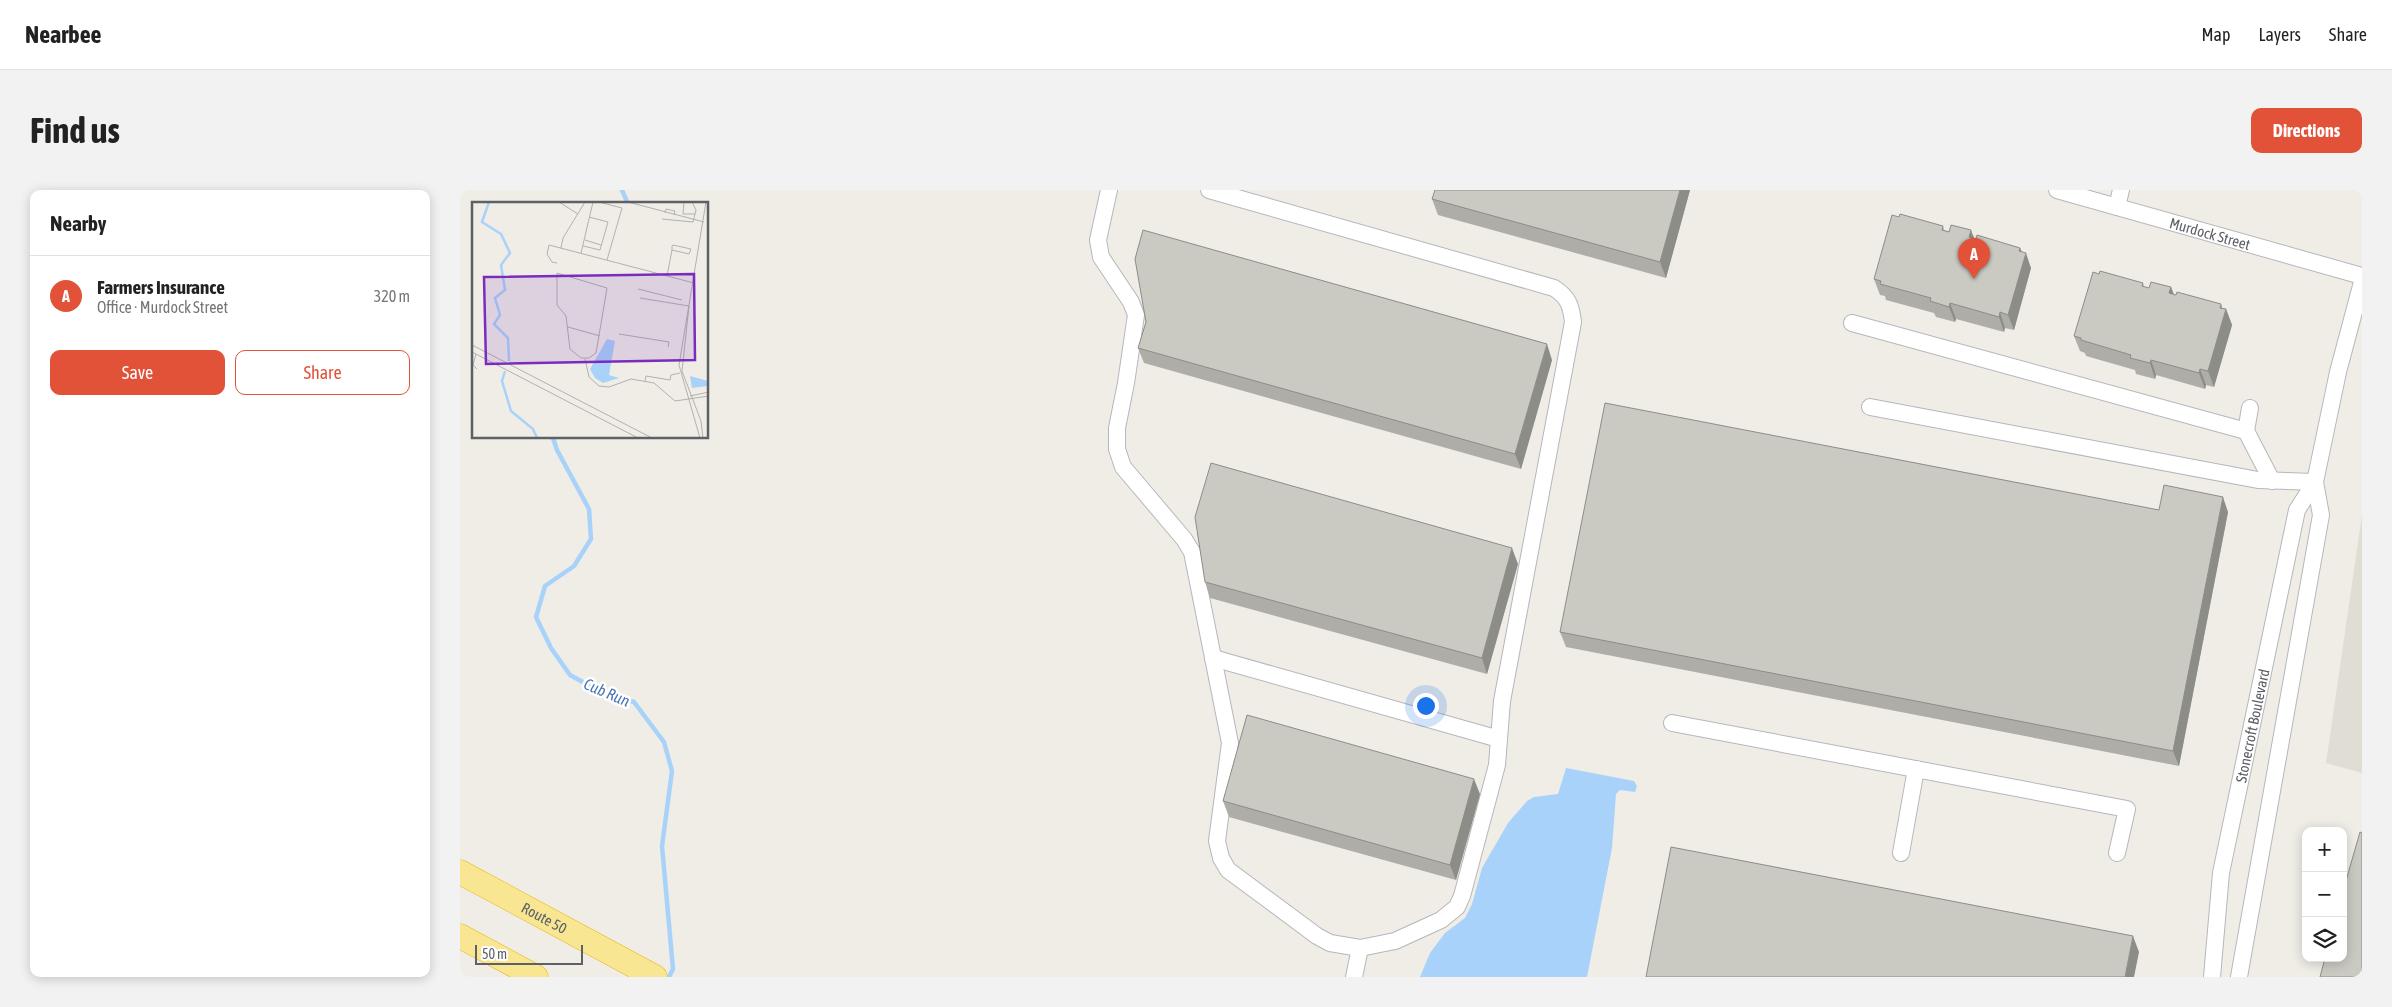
<!DOCTYPE html>
<html lang="en">
<head>
<meta charset="utf-8">
<style>
  :root { --surface:#fff; --page:#f2f2f2; --text:#222; --muted:#767676; --line:#e0e0e0; --accent:#e25239 }
  body { margin:0; font-family:"Asap Condensed",sans-serif; background:var(--page); color:var(--text) }
  .controls { position:absolute; right:15px; bottom:15px; display:grid; overflow:hidden; border-radius:10px; box-shadow:0 2px 12px #0003 }
  .controls button { width:45px; height:45px; display:grid; place-items:center; padding:0; border:0; border-bottom:1px solid var(--line); background:var(--surface); color:var(--text); font:25px sans-serif }
  .scale { position:absolute; left:15px; bottom:12px; width:108px; box-sizing:border-box; padding-left:5px; border:2px solid #5d6065; border-top:0; font-size:14px; line-height:18px; white-space:nowrap; color:#5d6065; -webkit-text-stroke:4px #fff; paint-order:stroke }
  .you { position:absolute; left:965px; top:515px; width:18px; height:18px; margin:-12px; border:4px solid #fff; border-radius:50%; background:#1a73e8; box-shadow:0 0 0 8px #1a73e833 }
  .badge { display:grid; place-items:center; width:32px; height:32px; border-radius:50%; background:var(--accent); color:#fff; font-size:16px; font-weight:700 }
  .pin { position:absolute; translate:-50% -41px; filter:drop-shadow(0 1px 2px #0008) }
  .pin::after { content:''; position:absolute; top:26px; width:18px; height:15px; background:inherit; clip-path:polygon(0 0,100% 0,50% 100%) }
  .list { margin:0; padding:0; list-style:none }
  h2 { display:flex; justify-content:space-between; align-items:center; height:65px; margin:0; padding:0 20px; font-size:21px }
  h2 small { font-size:16px; font-weight:400; color:var(--muted) }
  .list li { display:grid; grid-template-columns:32px 1fr auto; gap:15px; align-items:center; box-sizing:border-box; height:80px; padding:0 20px; border-top:1px solid var(--line) }
  .list b { display:block; font-size:19px; white-space:nowrap }
  .list p { margin:0; font-size:16px; white-space:nowrap; color:var(--muted) }
  .list em { font-size:16px; font-style:normal; color:var(--muted) }
  .actions { display:flex; gap:10px; padding:15px 20px }
  .actions a { flex:1; padding:11px 0; border:1px solid var(--accent); border-radius:10px; text-align:center; font-size:18px; color:var(--accent) }
  .actions .main { background:var(--accent); color:#fff }
  .icon { flex:none; width:28px; height:28px; fill:none; stroke:currentColor; stroke-width:2; stroke-linecap:round; stroke-linejoin:round }
  .map { position:relative; flex:none; width:1902px; height:787px; overflow:hidden; border-radius:10px }
  header { display:flex; align-items:center; gap:30px; box-sizing:border-box; height:70px; padding:0 25px; background:var(--surface); border-bottom:1px solid var(--line) }
  header strong { font-size:24px }
  nav { display:flex; gap:28px; margin-inline-start:auto; font-size:18px }
  .intro { display:flex; align-items:center; justify-content:space-between; box-sizing:border-box; height:120px; padding:0 30px }
  h1 { margin:0; font-size:35px }
  .button { padding:12px 22px; border-radius:10px; background:var(--accent); color:#fff; font-size:18px; font-weight:700 }
  main { display:flex; gap:30px; padding:0 30px }
  aside { flex:1; background:var(--surface); border-radius:10px; box-shadow:0 2px 12px #0003 }
  .map>svg:first-child { display:block }
  .education { fill:#dfddd4 }
  .water { fill:#a9d2fb }
  .lines { fill:none; stroke-linecap:round; stroke-linejoin:round }
  .stream { stroke:#a9d2fb; stroke-width:4.5 }
  .minor-casing { stroke:#b6b7bc; stroke-width:18 }
  .highway-casing { stroke:#eab40a; stroke-width:25 }
  .minor { stroke:#fff; stroke-width:16 }
  .highway { stroke:#f8e693; stroke-width:24 }
  .wall { fill:#aeada7 }
  .shaded-wall { fill:#8d8d88 }
  .building { fill:#cac9c2; stroke:#8d8d88 }
  .labels { text-anchor:middle; dominant-baseline:central; stroke-width:5; stroke-linejoin:round; paint-order:stroke }
  .street-label { font-size:15px; fill:#5d6065; stroke:#fff }
  .water-label { font-size:16px; font-style:italic; fill:#4977b6; stroke:#fff }
  .inset-river { fill:none; stroke:#a9d2fb; stroke-width:2.5 }
  .inset-road { fill:none; stroke:#b1b1ae; stroke-width:1 }
  .view { fill:#7b2cbf; fill-opacity:0.15; stroke:#7b2cbf; stroke-width:2.5 }
  .inset-edge { fill:none; stroke:#5d6065; stroke-width:2.5 }
</style>
</head>
<body>
<header>
<strong>Nearbee</strong>
<nav><a>Map</a><a>Layers</a><a>Share</a></nav>
</header>
<div class="intro"><h1>Find us</h1><a class="button">Directions</a></div>
<main>
<aside>
<h2>Nearby<small></small></h2>
<ul class="list">
<li><span class="badge">A</span><div><b>Farmers Insurance</b><p>Office · Murdock Street</p></div><em>320 m</em></li>
</ul>
<div class="actions"><a class="main">Save</a><a>Share</a></div>
</aside>
<div class="map">
<svg width="1902" height="787" viewBox="0 0 1902 787">
  <rect width="100%" height="100%" fill="#efede6"/>
  <polygon class="education" points="1902,325 1902,583 1866,573"/>
  <polygon class="water" points="1106,578 1174,591 1177,596 1175,602 1160,600 1156,604 1152,658 1127,787 960,787 970,763 985,743 1005,728 1012,714 1022,678 1048,633 1067,611 1074,607 1098,604"/>
  <g class="lines">
    <g class="stream">
      <polyline points="162,0 168,14"/>
      <polyline points="93,248 97,260 129,319 131,349 114,376 85,396 76,427 91,458 110,485 141,502 174,512 204,552 212,581 202,656 213,779 209,787"/>
    </g>
    <defs>
      <g id="minor">
        <path d="M649,0L638,50L641,67L671,112L676,125L666,193L657,238V259L663,277L724,349L732,362L770,553L757,651L761,668L768,680L857,746L870,753L900,758L935,751L981,730L997,717L1002,706L1037,575L1042,511L1113,132C1111,115 1108,107 1094,98L749,0"/>
        <path id="s1" d="M1597,0L1902,86"/>
        <polyline points="1657,17 1661,0"/>
        <polyline points="1392,133 1786,241"/>
        <polyline points="1410,217 1798,290 1855,292"/>
        <polyline points="1790,218 1786,241 1812,291"/>
        <polyline points="753,468 1039,549"/>
        <polyline points="1212,533 1667,619 1657,663"/>
        <polyline points="1441,663 1456,579"/>
        <polyline points="894,787 900,758"/>
        <path id="s2" d="M1752,787L1761,683L1837,320L1855,292"/>
        <polyline points="1779,787 1861,325 1855,292 1878,182 1902,92"/>
      </g>
      <g id="highway">
        <path id="s3" d="M0,682L195,787"/>
        <polyline points="0,746 76,787"/>
      </g>
    </defs>
    <use href="#minor" class="minor-casing"/>
    <use href="#highway" class="highway-casing"/>
    <use href="#minor" class="minor"/>
    <use href="#highway" class="highway"/>
  </g>
  <g class="wall">
    <polygon points="1230,0 1206,88 978,25 972,9"/>
    <polygon points="1439,27 1483,36 1484,40 1514,48 1560,58 1571,78 1554,140 1545,138 1544,142 1496,129 1495,132 1476,127 1474,123 1426,110 1425,106 1420,105 1414,89"/>
    <polygon points="1683,93 1684,97 1689,98 1711,97 1714,105 1766,119 1772,135 1754,197 1746,195 1745,199 1696,185 1695,189 1676,184 1675,180 1626,166 1625,163 1620,161 1614,146"/>
    <polygon points="686,132 1092,170 1061,279 684,173 678,158"/>
    <polygon points="1699,320 1768,322 1719,576 1106,457 1100,442"/>
    <polygon points="1058,374 1027,484 750,408 745,392"/>
    <polygon points="1020,604 996,690 769,627 763,611"/>
  </g>
  <g class="shaded-wall">
    <polygon points="1220,0 1230,0 1206,88 1200,72"/>
    <polygon points="1511,40 1517,56 1509,47"/>
    <polygon points="1560,58 1564,68 1566,63 1571,78 1554,140 1548,125"/>
    <polygon points="1711,97 1717,113 1709,103"/>
    <polygon points="1490,113 1496,129 1495,132 1489,117"/>
    <polygon points="1761,114 1764,125 1766,119 1772,135 1754,197 1748,181"/>
    <polygon points="1540,122 1545,138 1544,142 1539,127"/>
    <polygon points="1087,154 1092,170 1061,279 1055,264"/>
    <polygon points="1691,170 1696,185 1695,189 1690,173"/>
    <polygon points="1740,179 1746,195 1745,199 1739,183"/>
    <polygon points="1763,307 1768,322 1719,576 1713,561"/>
    <polygon points="1052,358 1058,374 1027,484 1022,468"/>
    <polygon points="1014,589 1020,604 996,690 990,675"/>
    <polygon points="1673,746 1679,762 1674,787 1665,787"/>
  </g>
  <g class="building">
    <polygon points="975,0 1220,0 1200,72 972,9"/>
    <polygon points="1440,24 1483,36 1482,40 1489,42 1491,35 1511,40 1509,47 1516,49 1517,45 1560,58 1559,61 1566,63 1548,125 1540,122 1539,127 1490,113 1489,117 1470,111 1471,108 1420,94 1421,91 1414,89 1432,25 1439,27"/>
    <polygon points="683,40 1087,154 1055,264 678,158 686,132 675,69"/>
    <polygon points="1640,81 1683,93 1682,96 1689,98 1691,92 1711,97 1709,103 1716,105 1717,102 1761,114 1760,118 1766,119 1748,181 1740,179 1739,183 1691,170 1690,173 1670,168 1671,165 1621,150 1621,148 1614,146 1633,82 1639,84"/>
    <polygon points="1145,213 1699,320 1704,295 1763,307 1713,561 1100,442"/>
    <polygon points="751,273 1052,358 1022,468 745,392 735,327"/>
    <polygon points="787,525 1014,589 990,675 763,611"/>
    <polygon points="1900,642 1902,643 1902,787 1860,787 1865,768 1883,768 1883,701"/>
    <polygon points="1211,657 1673,746 1665,787 1186,787"/>
  </g>
  <g class="labels">
    <g class="street-label">
      <text stroke="none"><textPath href="#s1" startOffset="159">Murdock Street</textPath></text>
      <text stroke="none"><textPath href="#s2" startOffset="255">Stonecroft Boulevard</textPath></text>
      <text stroke="none"><textPath href="#s3" startOffset="96">Route 50</textPath></text>
    </g>
    <g class="water-label">
      <text transform="translate(147 502) rotate(23)">Cub Run</text>
    </g>
  </g>
  <g transform="translate(12 12)">
    <rect width="236" height="236" fill="#efede6"/>
    <path d="M135,137L143,139L137,173L147,176L131,181L123,176L118,167ZM218,174L236,179V184L220,186Z" fill="#a9d2fb"/>
    <path class="inset-river" d="M17,0L10,20L29,32L38,51L29,63L33,88L23,96L28,113L22,122L36,136L37,159M33,169L30,179L39,209L61,227L65,236"/>
    <path class="inset-road" d="M87,0L106,12M127,0L150,6L135,58M156,0L232,20M212,0L211,12H223M193,11L194,7L203,9L202,13M190,17L221,20L224,8L220,0M113,38L129,43M111,44L128,48L136,20L117,15M89,46L91,36L113,0M109,51L121,0M85,61L80,60L75,52L77,43L222,81M85,71L135,86L124,151L117,156H109L98,147L94,114L85,103ZM195,74L200,48V44L201,43L219,47L217,52L200,48M166,87L210,98M168,96L217,104M217,104L210,169L229,219L231,236M96,125L128,134M147,132L197,140L196,145M0,143L180,236M0,150L166,236M4,152L1,163L5,167M113,157L117,175L127,184L137,185L159,177L182,181L203,199L237,194M173,179L174,174L198,178L199,173L208,171M218,194L237,190M228,236L207,163L234,0"/>
    <path class="view" d="M222,72L223,158L14,162L12,75Z"/>
    <rect width="236" height="236" class="inset-edge"/>
  </g>
</svg>
<div class="controls">
<button>+</button>
<button>−</button>
<button><svg class="icon" aria-label="layers" viewBox="0 0 24 24"><path d="M12 4l9 5-9 5-9-5zM3 14l9 5 9-5"/></svg></button>
</div>
<div class="scale">50 m</div>
<div class="you"></div>
<div class="pin badge" style="left:1514px;top:89px">A</div>
</div>
</main>
</body>
</html>
